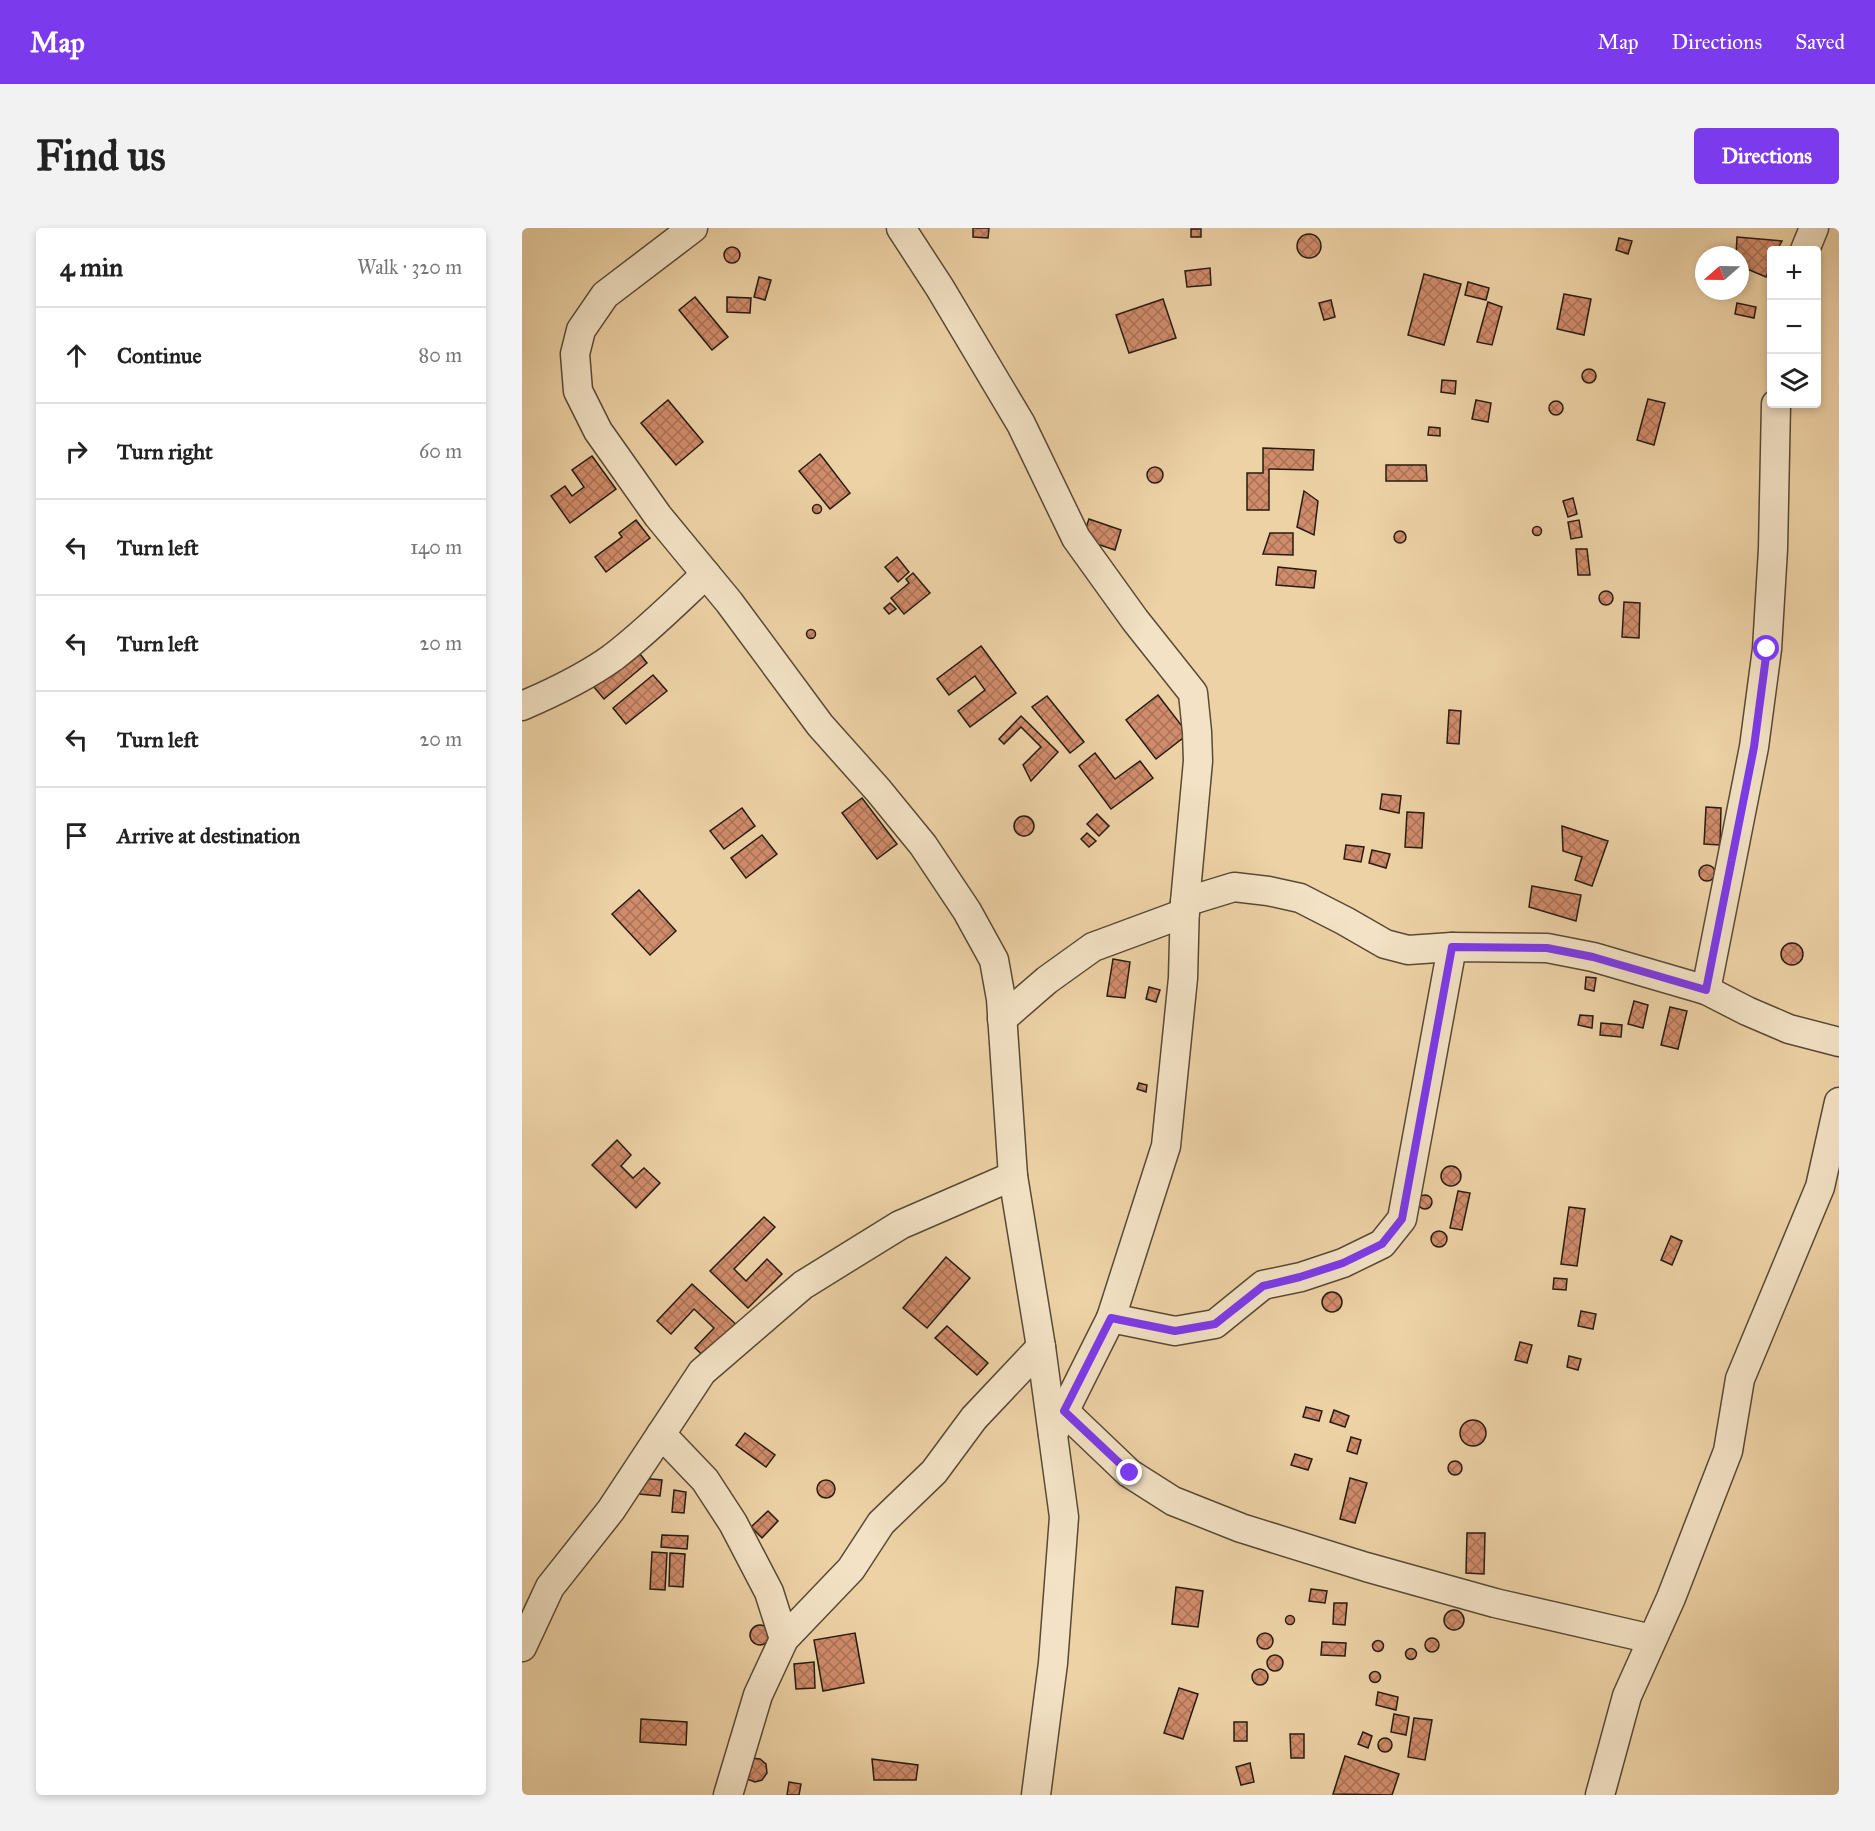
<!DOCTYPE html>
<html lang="en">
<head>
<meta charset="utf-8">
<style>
  :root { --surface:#fff; --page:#f2f2f2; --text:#222; --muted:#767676; --line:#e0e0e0; --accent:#7c3aed }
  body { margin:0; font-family:"IM FELL Great Primer",serif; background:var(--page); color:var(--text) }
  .controls { position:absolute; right:18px; top:18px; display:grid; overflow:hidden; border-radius:6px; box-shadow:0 3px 9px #0003 }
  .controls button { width:54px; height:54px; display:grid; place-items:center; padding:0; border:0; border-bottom:2px solid var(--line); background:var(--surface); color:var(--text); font:30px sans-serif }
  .compass { position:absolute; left:1173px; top:18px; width:54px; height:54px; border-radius:50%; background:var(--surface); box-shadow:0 3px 9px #0003; rotate:250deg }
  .stop { position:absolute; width:18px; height:18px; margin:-14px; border:4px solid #7c3aed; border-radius:50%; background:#fff }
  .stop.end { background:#7c3aed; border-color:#fff; box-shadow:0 2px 6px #0008 }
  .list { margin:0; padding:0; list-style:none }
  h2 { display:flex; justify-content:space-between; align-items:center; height:78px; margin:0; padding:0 24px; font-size:26px }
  h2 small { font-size:20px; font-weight:400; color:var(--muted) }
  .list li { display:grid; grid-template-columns:39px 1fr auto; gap:18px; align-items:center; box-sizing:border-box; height:96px; padding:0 24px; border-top:2px solid var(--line) }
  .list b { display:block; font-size:22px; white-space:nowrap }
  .list em { font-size:20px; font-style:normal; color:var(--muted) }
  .icon { flex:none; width:33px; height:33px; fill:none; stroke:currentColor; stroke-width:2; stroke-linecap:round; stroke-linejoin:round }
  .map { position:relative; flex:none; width:1317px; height:1567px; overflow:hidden; border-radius:6px }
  header { display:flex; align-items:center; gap:36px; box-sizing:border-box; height:84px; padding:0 30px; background:var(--accent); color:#fff }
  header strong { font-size:28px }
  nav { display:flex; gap:33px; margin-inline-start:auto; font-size:21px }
  .intro { display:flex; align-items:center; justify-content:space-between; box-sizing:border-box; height:144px; padding:0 36px }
  h1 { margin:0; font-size:42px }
  .button { padding:15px 27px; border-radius:6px; background:var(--accent); color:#fff; font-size:21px; font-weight:700 }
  main { display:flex; gap:36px; padding:0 36px }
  aside { flex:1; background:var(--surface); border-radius:6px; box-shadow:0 3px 9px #0003 }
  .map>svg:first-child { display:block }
  .building { fill:url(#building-cross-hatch); stroke:#261c11; stroke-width:1.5 }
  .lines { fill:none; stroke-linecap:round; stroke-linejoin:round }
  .minor-casing { stroke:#584a36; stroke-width:31 }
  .minor { stroke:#f3e2c5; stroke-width:28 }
  .route { stroke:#7c3aed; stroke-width:8 }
</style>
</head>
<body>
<header>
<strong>Map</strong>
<nav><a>Map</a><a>Directions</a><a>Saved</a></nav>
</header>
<div class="intro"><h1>Find us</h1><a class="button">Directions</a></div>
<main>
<aside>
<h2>4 min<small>Walk · 320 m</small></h2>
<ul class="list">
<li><svg class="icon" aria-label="ahead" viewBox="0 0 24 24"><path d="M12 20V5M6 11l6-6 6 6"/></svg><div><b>Continue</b></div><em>80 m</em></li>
<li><svg class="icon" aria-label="right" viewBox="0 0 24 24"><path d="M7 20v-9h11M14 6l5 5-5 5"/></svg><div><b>Turn right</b></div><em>60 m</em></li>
<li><svg class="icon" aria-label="left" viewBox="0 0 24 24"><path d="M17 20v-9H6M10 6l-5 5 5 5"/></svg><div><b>Turn left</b></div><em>140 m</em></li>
<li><svg class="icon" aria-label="left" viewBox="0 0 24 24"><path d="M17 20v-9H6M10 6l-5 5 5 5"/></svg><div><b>Turn left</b></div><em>20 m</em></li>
<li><svg class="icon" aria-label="left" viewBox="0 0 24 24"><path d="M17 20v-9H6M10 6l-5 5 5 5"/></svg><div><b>Turn left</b></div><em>20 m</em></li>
<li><svg class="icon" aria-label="arrive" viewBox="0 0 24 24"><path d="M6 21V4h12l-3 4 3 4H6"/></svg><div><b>Arrive at destination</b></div></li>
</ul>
</aside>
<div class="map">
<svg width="1317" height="1567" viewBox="0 0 1317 1567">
  <defs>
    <pattern id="building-cross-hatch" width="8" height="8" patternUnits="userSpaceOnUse" patternTransform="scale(1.5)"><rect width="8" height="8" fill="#d18c6b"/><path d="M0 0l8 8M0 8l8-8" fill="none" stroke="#a97257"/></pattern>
  </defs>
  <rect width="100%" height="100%" fill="#edd2a6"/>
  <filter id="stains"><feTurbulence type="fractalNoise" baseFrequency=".00333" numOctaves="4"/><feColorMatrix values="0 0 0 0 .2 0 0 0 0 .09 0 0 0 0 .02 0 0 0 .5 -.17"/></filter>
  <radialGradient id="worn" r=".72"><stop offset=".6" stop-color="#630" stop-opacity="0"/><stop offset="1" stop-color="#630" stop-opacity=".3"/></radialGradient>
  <g class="building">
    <polygon points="451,0 467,0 466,10 451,9"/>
    <rect x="669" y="1" width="10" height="8"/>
    <circle cx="787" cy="18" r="12"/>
    <polygon points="1215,9 1260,13 1255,22 1250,22 1250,36 1244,49 1218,38 1218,27 1214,27"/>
    <polygon points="1097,10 1110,13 1106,26 1094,22"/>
    <circle cx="210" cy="27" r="8"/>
    <polygon points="688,40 689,57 665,59 663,43"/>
    <polygon points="902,46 939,56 922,117 886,107"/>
    <polygon points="237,49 249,52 243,72 232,69"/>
    <polygon points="946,54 967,60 964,72 943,67"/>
    <polygon points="1042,66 1069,71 1062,107 1035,101"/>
    <polygon points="173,69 206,109 190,122 157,82"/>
    <polygon points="205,69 229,70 228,85 205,84"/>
    <polygon points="641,71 654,110 607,125 594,87"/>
    <polygon points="809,72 813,89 802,92 797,75"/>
    <polygon points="966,74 980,79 970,117 955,114"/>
    <polygon points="1215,75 1234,79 1232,90 1213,86"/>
    <circle cx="1067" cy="148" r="7"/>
    <polygon points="920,152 934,153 933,166 919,164"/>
    <polygon points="1126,171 1143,175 1132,217 1115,212"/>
    <polygon points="146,172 181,214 154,237 119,195"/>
    <polygon points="954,172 969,175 966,194 950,191"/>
    <circle cx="1034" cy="180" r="7"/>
    <polygon points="907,199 918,200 918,208 906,207"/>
    <polygon points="741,220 792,222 791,242 747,241 747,282 725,282 725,245 741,245"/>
    <polygon points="298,226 328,265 308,281 277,243"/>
    <polygon points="70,228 94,261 48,295 29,268 43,258 50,268 62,259 50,242"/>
    <polygon points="864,237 904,237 905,253 864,253"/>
    <circle cx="633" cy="247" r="8"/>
    <polygon points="782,263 796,273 792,307 775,299"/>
    <polygon points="1051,270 1055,286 1046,289 1041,273"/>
    <circle cx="295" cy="281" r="4.5"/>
    <polygon points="567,291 599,302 593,322 560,311"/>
    <polygon points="114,292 128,310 84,344 73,329 100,309 97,305"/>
    <polygon points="1057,292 1060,309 1049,311 1046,294"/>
    <circle cx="1015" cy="303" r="4.5"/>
    <circle cx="878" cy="309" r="6"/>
    <polygon points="748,305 771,305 771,327 741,326"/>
    <polygon points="1054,321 1065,321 1068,347 1056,347"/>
    <polygon points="375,329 387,344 376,354 363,339"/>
    <polygon points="756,339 794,343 792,360 754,357"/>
    <polygon points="391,345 408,365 382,386 369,370 387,355 384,351"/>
    <circle cx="1084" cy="370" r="7"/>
    <polygon points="1102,374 1118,375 1117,410 1100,409"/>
    <polygon points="368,375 374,381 367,386 362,380"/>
    <circle cx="289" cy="406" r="4.5"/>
    <polygon points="111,417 125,435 82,471 67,453"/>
    <polygon points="459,418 494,465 448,499 436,483 463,462 453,448 427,467 415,451"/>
    <polygon points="131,447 145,463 104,496 91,480"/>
    <polygon points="636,467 666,506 634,531 604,492"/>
    <polygon points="525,468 562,514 548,525 510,479"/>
    <polygon points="927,482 939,483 937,516 925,515"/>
    <polygon points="499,488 536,524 509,553 501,537 519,519 499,499 482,516 477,511"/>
    <polygon points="573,525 593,551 618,533 631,550 589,581 557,538"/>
    <polygon points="860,566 879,568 877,585 858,581"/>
    <polygon points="340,570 375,616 355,631 320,585"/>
    <polygon points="1184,579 1199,580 1198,617 1182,616"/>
    <polygon points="220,580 233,598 202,621 188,603"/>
    <polygon points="885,584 902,585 900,620 883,619"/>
    <polygon points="575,586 587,598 577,608 565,596"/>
    <circle cx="502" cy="598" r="10"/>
    <polygon points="1040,598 1086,613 1070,658 1053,652 1060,629 1041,623"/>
    <polygon points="565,605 574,613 567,619 559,611"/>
    <polygon points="240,607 255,626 224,650 209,630"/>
    <polygon points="824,617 842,619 839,634 822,631"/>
    <polygon points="850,622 868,626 864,640 847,635"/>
    <circle cx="1185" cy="645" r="8"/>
    <polygon points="1010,658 1059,667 1054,693 1007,679"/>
    <polygon points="117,662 154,703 128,727 90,686"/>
    <circle cx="1270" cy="726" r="11"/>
    <polygon points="591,731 608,734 603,770 585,768"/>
    <polygon points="1064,749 1074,750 1072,763 1063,761"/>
    <polygon points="627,759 638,762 634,774 624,771"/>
    <polygon points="1112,773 1126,777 1121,800 1106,796"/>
    <polygon points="1148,779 1165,783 1156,821 1139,817"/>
    <polygon points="1058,787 1071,788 1070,800 1056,797"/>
    <polygon points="1079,795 1100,797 1099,809 1078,807"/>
    <polygon points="617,855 625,857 624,864 615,861"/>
    <polygon points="95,912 109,927 99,938 111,950 122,940 138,955 114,980 70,937"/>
    <circle cx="929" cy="948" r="10"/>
    <polygon points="936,963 948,965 940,1002 928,1000"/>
    <circle cx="903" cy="974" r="7"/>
    <polygon points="1047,979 1063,981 1055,1038 1039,1036"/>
    <polygon points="242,989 253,999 212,1041 224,1053 245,1031 260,1046 226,1080 188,1043"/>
    <circle cx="917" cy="1011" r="8"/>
    <polygon points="1149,1008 1160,1013 1150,1037 1139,1032"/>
    <polygon points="424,1029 448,1050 405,1100 381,1080"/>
    <polygon points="1032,1050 1045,1051 1044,1062 1031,1061"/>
    <polygon points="170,1056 218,1100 188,1134 173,1120 192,1100 172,1081 149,1106 135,1093"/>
    <circle cx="810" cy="1074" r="10"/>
    <polygon points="1059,1083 1074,1086 1071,1101 1056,1098"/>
    <polygon points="425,1098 466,1135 455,1147 413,1110"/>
    <polygon points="998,1114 1010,1117 1005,1135 993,1132"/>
    <polygon points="1047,1128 1059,1131 1056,1142 1045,1139"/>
    <polygon points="784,1179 800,1183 797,1193 781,1189"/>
    <polygon points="812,1182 827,1188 823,1199 808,1194"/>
    <circle cx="951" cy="1205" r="13"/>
    <polygon points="223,1205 253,1227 244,1239 214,1217"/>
    <polygon points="829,1209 839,1212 835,1226 825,1223"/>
    <polygon points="773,1226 790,1231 786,1242 769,1237"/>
    <circle cx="933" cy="1240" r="7"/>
    <polygon points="118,1250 140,1252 138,1268 117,1266"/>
    <polygon points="828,1250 845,1255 833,1295 818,1291"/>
    <circle cx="304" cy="1261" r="9"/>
    <polygon points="152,1262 164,1264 162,1285 150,1284"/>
    <polygon points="246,1283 256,1293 240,1310 229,1299"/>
    <polygon points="945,1305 963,1305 962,1346 944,1345"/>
    <polygon points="140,1307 166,1308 165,1321 139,1319"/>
    <polygon points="130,1324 145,1325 143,1362 128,1361"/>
    <polygon points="148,1325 163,1326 161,1359 147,1358"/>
    <polygon points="654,1359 681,1363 676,1399 650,1396"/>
    <polygon points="789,1361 805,1363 803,1375 787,1373"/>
    <polygon points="812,1375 825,1375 823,1397 811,1396"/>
    <circle cx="932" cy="1392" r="10"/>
    <circle cx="768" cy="1392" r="4.5"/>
    <circle cx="238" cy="1407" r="10"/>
    <polygon points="333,1405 342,1455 301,1463 292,1412"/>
    <circle cx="743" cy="1413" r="8"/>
    <circle cx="910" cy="1417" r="7"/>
    <circle cx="856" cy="1418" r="5.5"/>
    <polygon points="800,1414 824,1415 823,1428 799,1427"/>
    <circle cx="889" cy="1426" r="5.5"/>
    <circle cx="753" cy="1435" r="8"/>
    <polygon points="292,1434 293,1460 274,1461 272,1436"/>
    <circle cx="738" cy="1449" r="8"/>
    <circle cx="853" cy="1449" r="5.5"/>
    <polygon points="657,1460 676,1466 661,1511 642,1505"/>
    <polygon points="856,1464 876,1469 874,1482 854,1477"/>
    <polygon points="872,1486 887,1489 884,1507 869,1504"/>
    <polygon points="892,1490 910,1492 903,1532 886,1529"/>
    <polygon points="119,1491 165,1494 164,1517 118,1514"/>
    <rect x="712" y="1494" width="13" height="19"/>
    <polygon points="841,1504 850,1508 846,1520 836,1516"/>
    <polygon points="768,1506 782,1506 782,1530 769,1530"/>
    <circle cx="863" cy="1517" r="7"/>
    <polygon points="823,1528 877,1546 870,1567 811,1566"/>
    <polygon points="229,1530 238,1531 244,1536 245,1545 240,1552 233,1554 225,1551"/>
    <polygon points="350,1531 396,1537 394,1552 352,1552"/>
    <polygon points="728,1535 732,1554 719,1557 714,1539"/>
    <polygon points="267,1554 279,1556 277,1567 265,1567"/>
  </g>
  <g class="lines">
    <defs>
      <g id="minor">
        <polyline points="171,0 83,67 59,102 53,126 56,163 76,203 136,288 207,374 298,497 356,562 401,617 445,683 472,732 479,771 491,948 519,1119 542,1289 531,1435 514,1567"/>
        <polyline points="379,0 418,60 499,196 554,310 613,392 671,465 675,504 676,533 663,674 661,750 644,918 589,1090 531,1206"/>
        <polyline points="1283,22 1292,0"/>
        <path d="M0,478C28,466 65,448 90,430C123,405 153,375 184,346"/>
        <polyline points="663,674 712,659 746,663 778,670 823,693 863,716 886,722 930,719 1025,720 1071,729 1184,762 1225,783 1267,801 1317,814"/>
        <polyline points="1184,762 1232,519 1245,421 1251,321 1254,176"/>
        <polyline points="480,791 525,752 571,719 663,685"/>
        <polyline points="589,1090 653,1103 693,1096 741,1057 779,1049 821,1035 860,1016 880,991 930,719"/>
        <polyline points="542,1183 607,1245 651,1273 719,1300 844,1339 973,1375 1130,1411"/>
        <polyline points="139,1206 183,1252 211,1295 247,1364 262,1411"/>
        <polyline points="0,1419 28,1359 89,1282 180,1144 281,1057 378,997 491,948"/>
        <polyline points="206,1567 236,1467 262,1411 329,1341 359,1295 412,1244 452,1190 519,1119"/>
        <polyline points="1078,1567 1105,1468 1149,1370 1206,1223 1218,1151 1298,959 1317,874"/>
      </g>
    </defs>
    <use href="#minor" class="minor-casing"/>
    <use href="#minor" class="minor"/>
  </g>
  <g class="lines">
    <polyline class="route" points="608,1245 542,1183 589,1090 653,1103 693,1096 741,1058 778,1049 821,1035 860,1016 880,991 930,719 1025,720 1071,729 1184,762 1232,519 1245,421"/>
  </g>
  <rect width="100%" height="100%" filter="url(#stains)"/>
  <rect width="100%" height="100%" fill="url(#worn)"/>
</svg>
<div class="controls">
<button>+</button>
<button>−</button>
<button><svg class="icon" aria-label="layers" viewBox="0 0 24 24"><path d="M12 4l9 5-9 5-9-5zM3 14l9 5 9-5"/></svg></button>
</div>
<svg class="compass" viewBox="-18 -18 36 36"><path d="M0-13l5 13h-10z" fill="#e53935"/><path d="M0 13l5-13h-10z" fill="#767676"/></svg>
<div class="stop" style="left:1245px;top:421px"></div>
<div class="stop end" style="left:608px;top:1245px"></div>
</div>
</main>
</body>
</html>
